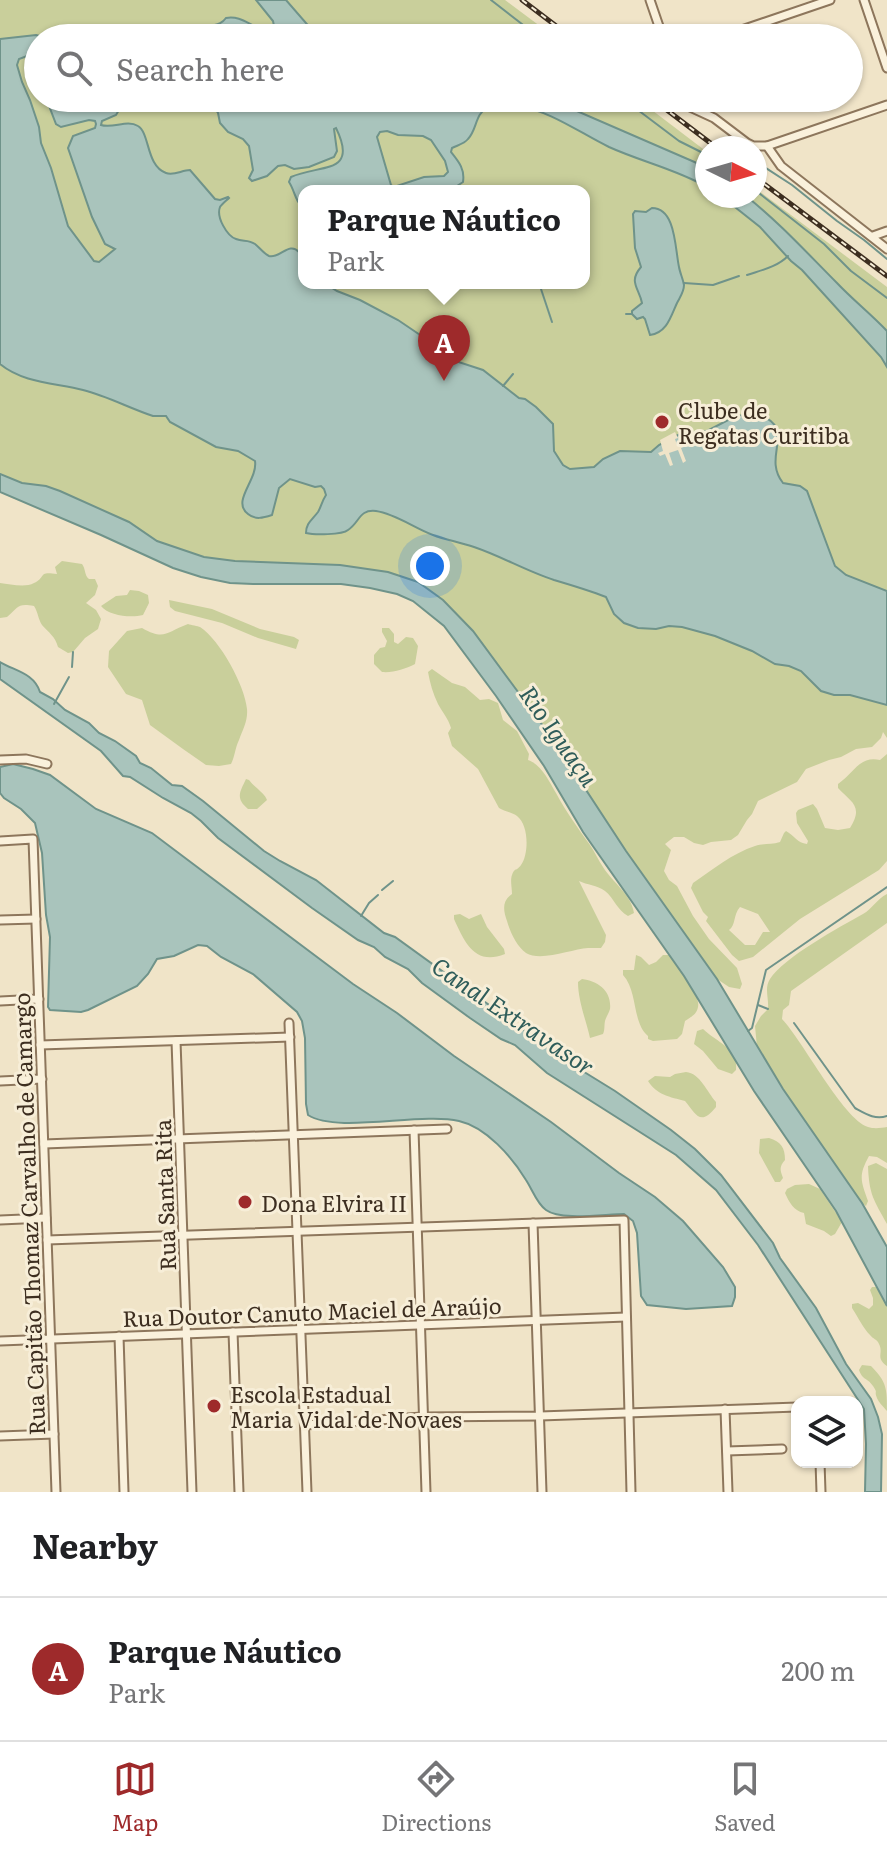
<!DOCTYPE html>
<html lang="en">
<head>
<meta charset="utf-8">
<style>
  :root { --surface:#fff; --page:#f2f2f2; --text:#202124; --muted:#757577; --line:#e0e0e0; --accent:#9e2a2b }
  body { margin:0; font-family:Literata,serif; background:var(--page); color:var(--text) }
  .controls { position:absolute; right:24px; bottom:24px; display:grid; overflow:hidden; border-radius:16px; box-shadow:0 2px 6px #0004 }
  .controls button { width:72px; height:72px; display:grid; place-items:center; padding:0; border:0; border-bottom:2px solid var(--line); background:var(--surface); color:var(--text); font:40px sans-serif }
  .compass { position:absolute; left:695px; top:136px; width:72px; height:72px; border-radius:50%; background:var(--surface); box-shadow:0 2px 6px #0004; rotate:95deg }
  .you { position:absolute; left:430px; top:566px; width:28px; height:28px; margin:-20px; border:6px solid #fff; border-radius:50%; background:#1a73e8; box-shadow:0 0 0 12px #1a73e833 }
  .badge { display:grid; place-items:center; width:52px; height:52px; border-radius:50%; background:var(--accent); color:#fff; font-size:26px; font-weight:700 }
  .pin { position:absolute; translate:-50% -66px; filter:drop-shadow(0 2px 4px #0008) }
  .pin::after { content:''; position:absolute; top:42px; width:28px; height:24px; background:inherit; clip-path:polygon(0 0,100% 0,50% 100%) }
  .popup { position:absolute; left:298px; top:185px; width:292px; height:104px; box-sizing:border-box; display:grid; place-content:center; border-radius:16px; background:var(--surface); filter:drop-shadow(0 2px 6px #0005); font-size:26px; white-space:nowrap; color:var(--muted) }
  .popup b { font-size:30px; color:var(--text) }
  .popup::after { content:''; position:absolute; left:50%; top:100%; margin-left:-16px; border:16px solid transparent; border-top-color:var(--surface) }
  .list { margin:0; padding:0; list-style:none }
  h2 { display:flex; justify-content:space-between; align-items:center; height:104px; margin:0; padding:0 32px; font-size:34px }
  h2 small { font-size:26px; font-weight:400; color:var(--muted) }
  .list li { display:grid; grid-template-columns:52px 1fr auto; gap:24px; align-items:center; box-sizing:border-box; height:144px; padding:0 32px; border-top:2px solid var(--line) }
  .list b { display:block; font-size:30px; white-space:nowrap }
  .list p { margin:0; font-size:26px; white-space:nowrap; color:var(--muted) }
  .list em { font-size:26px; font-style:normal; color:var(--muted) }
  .icon { flex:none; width:44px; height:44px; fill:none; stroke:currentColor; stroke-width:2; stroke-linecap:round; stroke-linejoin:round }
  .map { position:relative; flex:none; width:887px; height:1492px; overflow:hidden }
  .search { position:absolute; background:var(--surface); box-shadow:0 2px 6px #0004; left:24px; right:24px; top:24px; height:88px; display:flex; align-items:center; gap:20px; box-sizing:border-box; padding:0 28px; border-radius:44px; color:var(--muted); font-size:30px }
  .sheet { height:248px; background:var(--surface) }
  nav { display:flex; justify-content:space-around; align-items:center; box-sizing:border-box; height:112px; border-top:2px solid var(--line); background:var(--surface); font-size:22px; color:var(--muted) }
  nav a { display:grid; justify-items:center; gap:4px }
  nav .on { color:var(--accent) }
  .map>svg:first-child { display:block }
  .green { fill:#c9cf9b; fill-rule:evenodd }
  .water { fill:#a9c4bc; stroke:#6f938a; stroke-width:2; fill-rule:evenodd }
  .pier { fill:#f0e4c8 }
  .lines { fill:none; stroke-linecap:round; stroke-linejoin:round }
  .stream { stroke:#6f938a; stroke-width:2 }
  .minor-casing { stroke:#8d765c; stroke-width:11 }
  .minor { stroke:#faf1dc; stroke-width:7 }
  .rail-casing { stroke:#3d2e20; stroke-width:5 }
  .rail { stroke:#f7eed8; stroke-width:2; stroke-dasharray:6; stroke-linecap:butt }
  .poi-dot { fill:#9e2a2b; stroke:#f7eed8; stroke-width:3 }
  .labels { text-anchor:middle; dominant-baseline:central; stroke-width:6; stroke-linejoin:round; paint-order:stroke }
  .poi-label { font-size:22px; fill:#3d2e20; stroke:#f7eed8; text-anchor:start }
  .street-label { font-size:22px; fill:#3d2e20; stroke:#f7eed8 }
  .water-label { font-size:24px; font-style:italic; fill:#2f5d5a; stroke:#f7eed8 }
</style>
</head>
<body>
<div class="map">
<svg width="887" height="1492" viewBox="0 0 887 1492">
  <rect width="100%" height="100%" fill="#f0e4c8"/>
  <g class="green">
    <path d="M0,0H505L556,38H38V98H636L707,152V196H755V188L887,287V738L883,732L881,738L872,747L856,749L841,757L829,760L806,769L797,782L758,801L752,814L747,820L738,835L731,840L711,842L703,845L694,843L684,837H674L665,844L671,850L664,871L669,880L677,886L693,916L709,939L737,968L742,984L740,989L729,987L717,979L626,851L552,738L473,631L340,565L235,561L204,557L157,541L129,522L60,491L46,486L22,483L0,474ZM304,191H584V283H304Z"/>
    <path d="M62,561L82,564C86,569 84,575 89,579H95L98,586L95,595L86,603L96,610L101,619L98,629L85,638L73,652L68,653L58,647C55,636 49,633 42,625C38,619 38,612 34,606C17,603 19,607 7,617L0,618V583C10,584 25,588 34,583C47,577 37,571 57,574L55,567Z"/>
    <path d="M130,590L139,591L148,595L149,603L143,615C131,618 109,616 101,606L116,596L127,595Z"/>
    <polygon points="169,600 212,609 260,629 294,637 299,640 296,649 258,638 222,623 175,611 170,607"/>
    <path d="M188,624C191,625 198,626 200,627C220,640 245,686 247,709C248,721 243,729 239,740C235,748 235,756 231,764L219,766L206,765L183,749L150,725L142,700L126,694L108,667L109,651L127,631L142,628C165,641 166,632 188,624Z"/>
    <path d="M382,628H389L394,634V642L398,644L406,637L413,638L418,646L415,664C405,669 393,673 382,672L374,664V655L380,648L385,647L387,641L382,632Z"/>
    <path d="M432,669L452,683L465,687L480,700L489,699L498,703L503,720L517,731L529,754L528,760C541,764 549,781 556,793C566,812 578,828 590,845C595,852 598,860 603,867C613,883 631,894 634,913L628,916C617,910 614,898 605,891C597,885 587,885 579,881L606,935L605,942L601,948C597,948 593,948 588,948C572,949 541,962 526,953C517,947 510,932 507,921C503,910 502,901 512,894C512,888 510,880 512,875C515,867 516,872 521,865C529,854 529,825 517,816C513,813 504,811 499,808L478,769L452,746L448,733L451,728C448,718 443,713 438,704C433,694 430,683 428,672Z"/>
    <path d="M887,754V861L879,870L800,919L753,957L739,961L732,955L706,921L708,917L703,912L691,888L693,883C712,870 733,853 755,846C764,843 771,845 780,842L784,833L786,831C795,836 797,843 807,844L808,841L797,823L796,813L798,810L813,804L817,809L825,828L838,830L850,828C864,806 851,802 838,788V784C853,774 860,755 880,760ZM740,907L758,914L770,932H763L755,945H745L729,930C736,925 733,915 740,907Z"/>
    <path d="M246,779L249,780C254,787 265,793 267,800L257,809H248C235,798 240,792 246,779Z"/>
    <path d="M887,894V923L791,991L789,1005L783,1010L782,1019C803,1041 843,1119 868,1127C874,1129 881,1128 887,1127V1163L877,1157L869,1156C858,1176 861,1181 868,1201L866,1206L862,1203L783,1089L757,1047L755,1026L761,1016L768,1009C769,998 764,988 770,979C783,958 841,926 863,914C872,909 877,899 887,894Z"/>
    <path d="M460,914L469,919L481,914L487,927L504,949L505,954C475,966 465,943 454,919V915Z"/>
    <path d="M636,955L641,957L649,965L656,962L663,955H669C677,966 701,994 698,1007C697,1014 691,1017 685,1021L682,1034L677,1039L653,1041L648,1039V1036C632,1023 638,991 623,975V970H634Z"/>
    <path d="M582,979C598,981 612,991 610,1009C609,1013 606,1017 605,1021C604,1026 605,1030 603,1034L590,1038C586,1020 578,1001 578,982Z"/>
    <path d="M703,1029C716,1042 739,1048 736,1070L732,1074L718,1069L703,1051L694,1044L697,1031Z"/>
    <path d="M686,1072C700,1073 707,1092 716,1102V1107C700,1127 696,1114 685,1101C670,1097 657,1095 648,1081L655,1076L670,1077L675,1074Z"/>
    <path d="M769,1138C781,1142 785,1147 785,1160C779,1167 780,1170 783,1178L780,1182H775L759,1153L760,1139Z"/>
    <path d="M876,1163L887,1169V1224C874,1200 869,1195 868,1166Z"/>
    <path d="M809,1184L820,1189L842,1222L835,1234L831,1236L824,1231L806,1224L804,1213C794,1211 789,1202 785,1193L787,1189L795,1185Z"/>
    <path d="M872,1287H876L887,1306V1366C875,1357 884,1354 879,1344C877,1339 873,1339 870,1335C863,1328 858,1317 852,1308V1304L858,1303L869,1309L873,1305V1298L870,1290Z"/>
    <path d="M862,1365L871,1366C887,1382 887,1389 887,1411C886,1410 878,1401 878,1400C873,1389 879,1395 873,1386C867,1377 863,1381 859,1370Z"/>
  </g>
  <g class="water">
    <path d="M256,0H286L319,38H203L206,28C214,24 220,26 226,18C244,15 251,29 271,31L274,26L273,21Z"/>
    <path d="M36,35L47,38H38V81L27,56L19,59L17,65L22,82L30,100L39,127L41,143L51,168L68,226L94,261L99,262L115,249L105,244L92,217L68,148L73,136L95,128L96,124L95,121L89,120L61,127L56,124L46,98H112L119,110L116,115L102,121L101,125C113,129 127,119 138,126C150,133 146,166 166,173C174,176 182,170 190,170L215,199L220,200L228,197L229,198C227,200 221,205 220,207C216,217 227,236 236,239C243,242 248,239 255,244C259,247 264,254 269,256C280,259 289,241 299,252C304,258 304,275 304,283L326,284L337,291L360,300L398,320L426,339L443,357L483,370L519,398L525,399L536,407L553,424L554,451L563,465L570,469L594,467L603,459L620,451L651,452L659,445L680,434L707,431L730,419L752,412C802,427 760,454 783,483L800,486L807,491L835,566L846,575L887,591V705L850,695H834L821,691L801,671L789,666L775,664L752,651L715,636L682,627L669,626L656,629L638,628L624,623L614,614L606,597C588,590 571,585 554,580C526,571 501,556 474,547C460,542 446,540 433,535C414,528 396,514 376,511C359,509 360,522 348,530C342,535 314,535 306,533C306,523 312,520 318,512C321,507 322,501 326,495L324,489L321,486L315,487L290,479L279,488L272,515C263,518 255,520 248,514C231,501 258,480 255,461L238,451L216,447L170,422L166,416H153C129,408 107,396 83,390C55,383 23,383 0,364V39Z"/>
    <path d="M208,98H375C386,113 403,110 420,110L428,98H439L436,105L438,109H444L469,98H547L706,167L707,187C676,169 642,162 609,147C580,133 551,111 518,106C509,105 496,105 487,108C475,114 477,130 468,139C464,144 458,145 452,148L451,152C459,162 465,169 463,182L457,186L437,191H304V208C295,202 295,191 289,182L291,177C320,164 359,175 336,128L334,129L337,151L334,157L309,167L294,169L285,165L278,166L267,176L252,181L249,178L253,170L249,146L243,139L228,132L220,123L218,113ZM387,131L398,135L423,136L431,140L445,161L448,172L444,176L424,177L394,187L391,185L377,137L380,132Z"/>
    <path d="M721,196H746C780,223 807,253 837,283C853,300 871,314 887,331V367L881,357L802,270L791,261L760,227Z"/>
    <path d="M652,208C676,208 675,249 679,267C680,273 683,279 684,285C684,292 680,297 677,303C671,316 667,333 650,335L645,319L643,317L637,319L632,314V311L642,303C639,288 628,282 641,267L635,248L633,214L635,211L646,212Z"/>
    <polygon points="0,474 22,483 46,486 60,491 129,522 157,541 204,557 235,561 340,565 388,572 418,582 443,600 473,631 552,738 626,851 717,979 783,1089 862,1203 887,1247 887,1306 836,1211 754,1091 684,976 583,832 544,766 496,696 444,626 413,601 397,594 370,588 341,584 253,584 230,583 201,577 173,568 101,535 0,492"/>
    <path d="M0,662C15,671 34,673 40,692L53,699L65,710L89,723L99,733L115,741L136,756L140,763L151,768L172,785L182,786L203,801L264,851L280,861L316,880L384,933L395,937L568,1062L615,1091L671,1130L695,1149L721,1175L773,1243L780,1258L816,1308L846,1364L871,1399L878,1417L882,1434L881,1492H865L866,1444L864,1409L758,1245L716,1190L676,1155L547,1073L515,1045L501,1039L470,1018L422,983L408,969L385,957L374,947L358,940L312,908L218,838L201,821L191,813L163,798L130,777L123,776L101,751L0,679Z"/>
    <path d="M13,764L33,769L50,775L96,809L152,833L353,984L397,1013L454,1056L551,1122L619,1173L655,1197L683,1221L723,1267L735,1287V1297L732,1306L686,1309L647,1305L641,1296L637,1233L633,1221L624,1214C605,1214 561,1221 546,1210C537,1204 532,1189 526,1180C512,1157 486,1127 459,1121C420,1112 338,1134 308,1115L306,1104L305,1038L302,1021L297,1012L253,974L221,957L207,946L198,945L174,956L157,959L148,974L137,986L88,1010L81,1012L50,1010L48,1007L50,937L46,915L42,853L35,823L21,809L4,798L0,793V767Z"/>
  </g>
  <polygon class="pier" points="675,432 678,438 675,439 677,445 687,442 689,445 681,448 686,461 683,463 678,450 669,453 673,465 670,466 665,454 660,456 658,453 663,451 660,440"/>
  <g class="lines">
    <g class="stream">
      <polyline points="491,0 540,38"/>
      <polyline points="622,98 679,141 707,155"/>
      <polyline points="738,144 742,148"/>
      <polyline points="755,161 792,185 837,221 864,240 887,259"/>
      <polyline points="755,190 824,244 851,271 887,298"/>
      <path d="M747,275C762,270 777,267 788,256"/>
      <polyline points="539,283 552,322"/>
      <polyline points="684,283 713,285 739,276"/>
      <polyline points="626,314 632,314"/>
      <polyline points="503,386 513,374"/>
      <polyline points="72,667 73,652"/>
      <polyline points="54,704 69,677"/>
      <polyline points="382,890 393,881"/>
      <polyline points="361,916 369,903 378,895"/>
      <polyline points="758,1005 768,1009"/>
      <path d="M794,1023L855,1108C866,1114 875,1120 887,1116"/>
      <polyline points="748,1031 752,1028 766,970 887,887"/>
    </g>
    <defs>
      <g id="minor">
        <polyline points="650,0 663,38"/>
        <polyline points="864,0 887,68"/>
        <polyline points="718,38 830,0"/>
        <polyline points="684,98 688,106 714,118 747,143 753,146 767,146 781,166 887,249"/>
        <polyline points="767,146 887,105"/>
        <polyline points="873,236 887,231"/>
        <polyline points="0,760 26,759 47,764"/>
        <polyline points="0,841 33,839 56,1492"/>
        <polyline points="0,920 36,919"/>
        <polyline points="0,1001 39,999"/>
        <polyline points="289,1023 307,1492"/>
        <polyline points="176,1041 192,1492"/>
        <polyline points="40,1045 290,1037"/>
        <polyline points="0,1081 42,1079"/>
        <polyline points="414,1130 426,1492"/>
        <polyline points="44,1144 447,1129"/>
        <polyline points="0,1220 46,1218"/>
        <polyline points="533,1223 542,1492"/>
        <polyline points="47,1240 624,1220 631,1492"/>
        <polyline points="233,1332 239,1492"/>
        <polyline points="119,1336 124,1492"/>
        <polyline points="0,1341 626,1317"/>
        <polyline points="725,1409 728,1492"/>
        <polyline points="305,1425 422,1417 540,1416 797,1407"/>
        <polyline points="0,1436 54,1434"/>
        <polyline points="727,1451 782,1449"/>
        <polyline points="820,1462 821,1492"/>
      </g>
    </defs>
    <use href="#minor" class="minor-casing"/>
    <use href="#minor" class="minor"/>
    <defs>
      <g id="rail">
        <polyline points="522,0 572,38"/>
        <polyline points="651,98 717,148"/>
        <polyline points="755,177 887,276"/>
      </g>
    </defs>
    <use href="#rail" class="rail-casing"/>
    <use href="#rail" class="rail"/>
  </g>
  <g class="poi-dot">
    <circle cx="662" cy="422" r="8"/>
    <circle cx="245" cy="1202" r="8"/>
    <circle cx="214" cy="1406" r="8"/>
  </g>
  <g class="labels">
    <g class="poi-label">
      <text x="678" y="409">Clube de<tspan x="678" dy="25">Regatas Curitiba</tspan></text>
      <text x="261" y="1202">Dona Elvira II</text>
      <text x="230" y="1393">Escola Estadual<tspan x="230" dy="25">Maria Vidal de Novaes</tspan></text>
    </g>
    <g class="street-label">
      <text transform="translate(164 1195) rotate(-92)">Rua Santa Rita</text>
      <text transform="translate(28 1214) rotate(-92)">Rua Capitão Thomaz Carvalho de Camargo</text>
      <text transform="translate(312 1311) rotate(-2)">Rua Doutor Canuto Maciel de Araújo</text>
    </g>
    <g class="water-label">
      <text transform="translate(560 735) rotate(55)">Rio Iguaçu</text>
      <text transform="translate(514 1015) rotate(34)">Canal Extravasor</text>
    </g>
  </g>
</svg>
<div class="controls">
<button><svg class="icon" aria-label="layers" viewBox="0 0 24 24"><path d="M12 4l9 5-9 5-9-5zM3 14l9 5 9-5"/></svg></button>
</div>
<svg class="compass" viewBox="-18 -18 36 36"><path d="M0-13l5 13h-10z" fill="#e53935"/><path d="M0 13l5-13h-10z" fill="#757577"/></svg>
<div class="you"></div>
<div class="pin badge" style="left:444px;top:381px">A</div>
<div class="popup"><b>Parque Náutico</b>Park</div>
<div class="search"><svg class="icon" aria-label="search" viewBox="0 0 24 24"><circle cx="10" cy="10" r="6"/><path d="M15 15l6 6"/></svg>Search here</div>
</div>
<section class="sheet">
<h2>Nearby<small></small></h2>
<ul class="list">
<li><span class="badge">A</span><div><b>Parque Náutico</b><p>Park</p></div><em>200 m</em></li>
</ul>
</section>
<nav>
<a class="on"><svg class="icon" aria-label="map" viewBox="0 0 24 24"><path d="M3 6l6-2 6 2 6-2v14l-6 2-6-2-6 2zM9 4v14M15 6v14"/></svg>Map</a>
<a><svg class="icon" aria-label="directions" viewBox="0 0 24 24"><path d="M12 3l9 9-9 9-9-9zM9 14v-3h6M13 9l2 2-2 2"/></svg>Directions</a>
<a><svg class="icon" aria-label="saved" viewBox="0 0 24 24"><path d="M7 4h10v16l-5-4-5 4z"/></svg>Saved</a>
</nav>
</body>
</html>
